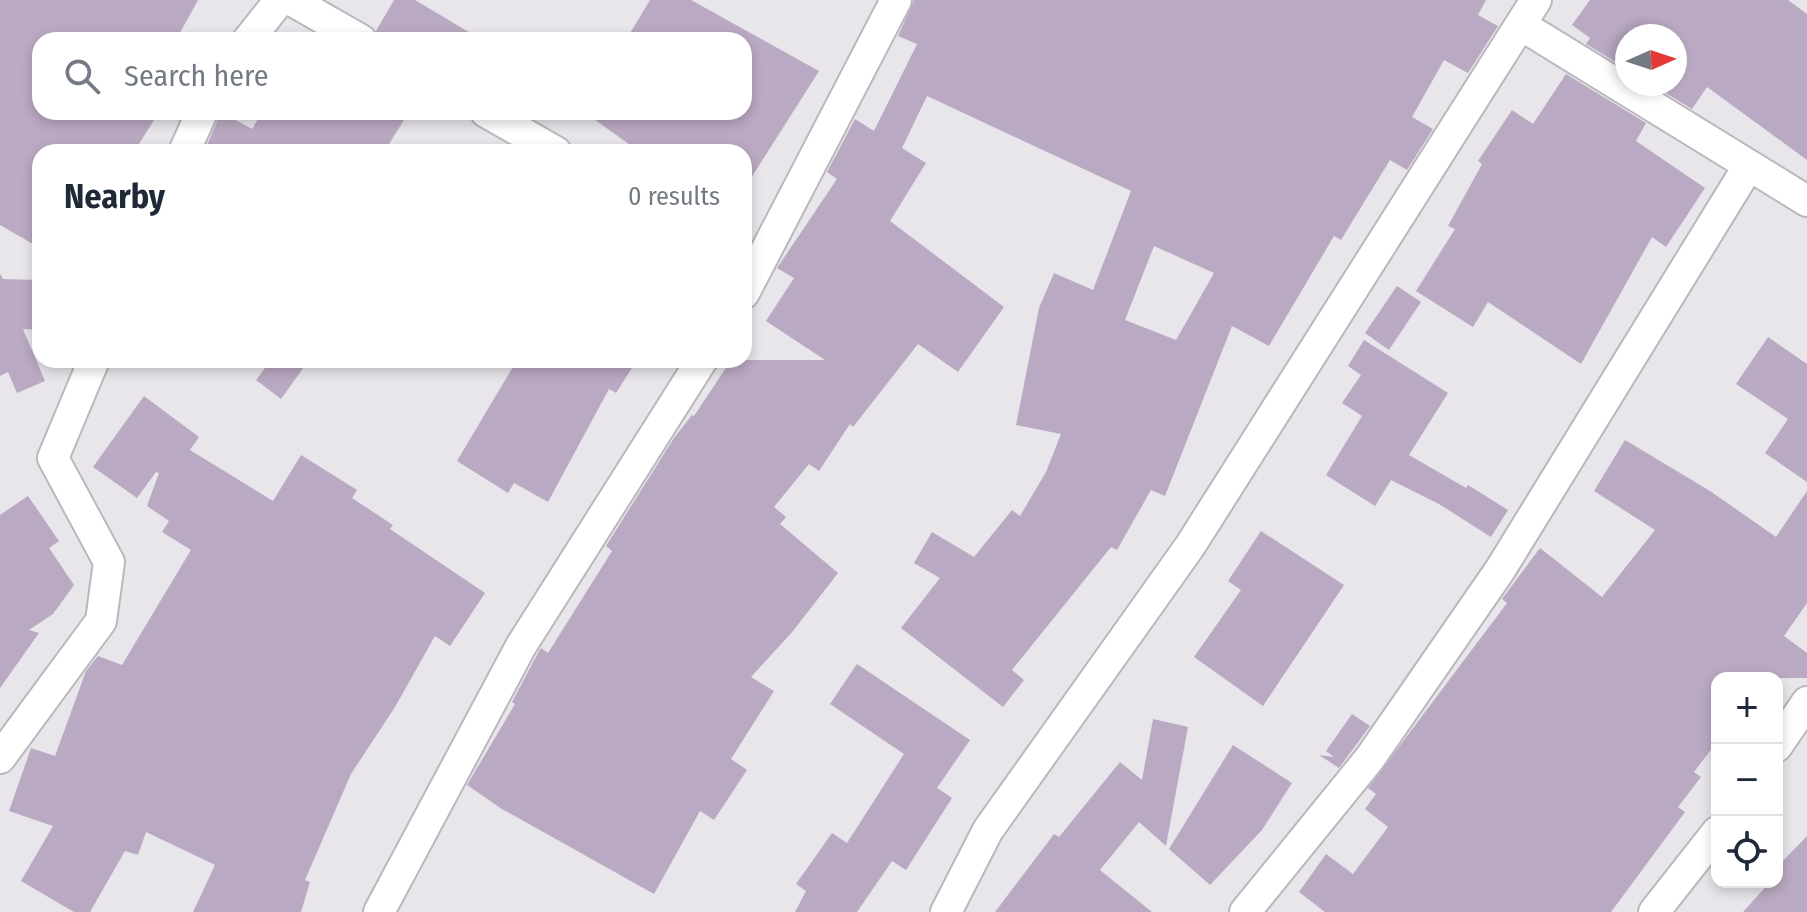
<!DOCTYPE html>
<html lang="en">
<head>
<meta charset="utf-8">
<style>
  :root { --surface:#fff; --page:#f2f2f3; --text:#1f2937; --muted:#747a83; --line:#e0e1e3 }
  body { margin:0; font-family:"Fira Sans Condensed",sans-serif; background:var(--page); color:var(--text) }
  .controls { position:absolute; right:24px; bottom:24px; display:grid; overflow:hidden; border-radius:16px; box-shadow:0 4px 12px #0003 }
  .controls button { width:72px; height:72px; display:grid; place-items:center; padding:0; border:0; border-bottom:2px solid var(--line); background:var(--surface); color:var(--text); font:40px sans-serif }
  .compass { position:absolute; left:1615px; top:24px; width:72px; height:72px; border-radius:50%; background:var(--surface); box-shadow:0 4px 12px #0003; rotate:87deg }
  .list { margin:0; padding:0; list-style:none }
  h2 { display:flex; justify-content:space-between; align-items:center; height:104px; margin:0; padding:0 32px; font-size:34px }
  h2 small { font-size:26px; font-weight:400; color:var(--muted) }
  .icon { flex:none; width:44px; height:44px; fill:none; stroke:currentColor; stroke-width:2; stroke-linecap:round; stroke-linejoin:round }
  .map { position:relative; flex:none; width:1807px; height:912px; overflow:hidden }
  .search { position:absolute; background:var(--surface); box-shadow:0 4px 12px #0003; left:32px; top:32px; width:720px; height:88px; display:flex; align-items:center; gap:20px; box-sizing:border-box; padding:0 28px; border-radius:24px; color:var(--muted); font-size:30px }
  .panel { position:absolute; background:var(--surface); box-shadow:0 4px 12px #0003; left:32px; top:144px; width:720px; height:224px; border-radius:24px }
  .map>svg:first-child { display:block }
  .building { fill:#baa9c2; fill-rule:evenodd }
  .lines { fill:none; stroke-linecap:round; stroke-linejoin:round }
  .minor-casing { stroke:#bab8bc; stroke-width:34 }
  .minor { stroke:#fff; stroke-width:30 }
</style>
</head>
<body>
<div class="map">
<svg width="1807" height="912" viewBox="0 0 1807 912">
  <rect width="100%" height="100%" fill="#e8e6ea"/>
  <g class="building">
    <polygon points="0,0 198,0 176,40 40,40 40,112 159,112 134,152 40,152 40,248 0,225"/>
    <polygon points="394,0 415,0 482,40 379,40 376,31"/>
    <polygon points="650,0 691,0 819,71 744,189 744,152 640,152 584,112 744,112 744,40 626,40"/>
    <path d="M914,0H1486L1478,15L1498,26L1468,73L1444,60L1412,117L1433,129L1407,170L1390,160L1341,240L1334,236L1269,346L1232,326L1165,496L1151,490L1117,550L1111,547L1012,670L1024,680L1003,707L901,628L940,578L914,563L932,532L974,557L1012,510L1020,516L1046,472L1061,434L1016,425L1039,308L1054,273L1093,290L1131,191L927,96L902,148L926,163L890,221L1004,307L958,372L918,344L853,427L850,424L819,471L809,464L774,507L786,517L780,524L838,573L793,631L751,677L774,691L731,759L747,770L714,820L700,811L654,894L502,809L467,785L515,704L512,702L537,655L541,648L548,653L612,551L606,546L674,438L692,415L694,416L731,360H825L766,321L794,278L777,268L837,179L827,172L855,119L874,131L917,44L898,36ZM1154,246L1214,273L1176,340L1125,320Z"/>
    <polygon points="1590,0 1788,0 1807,14 1807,160 1707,87 1692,109 1651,84 1675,84 1675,36 1627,36 1627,69 1586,44 1590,38 1572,25"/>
    <polygon points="1566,74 1646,123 1636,141 1705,188 1666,247 1652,237 1581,364 1488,302 1473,327 1416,291 1455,229 1448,226 1482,164 1478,161 1512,110 1533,124"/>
    <polygon points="221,112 252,129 262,112 409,112 384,152 204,152"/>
    <polygon points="0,274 3,279 40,280 40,330 23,329 45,381 17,393 8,372 0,376"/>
    <polygon points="1397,286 1421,302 1389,350 1365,333"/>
    <polygon points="1768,337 1807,364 1807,482 1765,453 1788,419 1736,384"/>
    <polygon points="1364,340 1448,393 1409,455 1466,488 1468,485 1508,510 1491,537 1439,504 1391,480 1375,506 1326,475 1362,416 1342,403 1361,375 1348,366"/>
    <polygon points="271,360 309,360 281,399 256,380"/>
    <polygon points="517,360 637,360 616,393 609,389 548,502 514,483 508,493 457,461"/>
    <polygon points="144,396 199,437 190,450 273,501 301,455 357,490 352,498 393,525 390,529 485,593 450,646 435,636 395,707 351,774 305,880 310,882 301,912 193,912 215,865 146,832 138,855 125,851 90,912 74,912 21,881 53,826 9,811 31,748 55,756 86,671 98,656 122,665 191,550 162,532 169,521 147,506 159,473 156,472 137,498 93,467"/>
    <polygon points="1625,440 1710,491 1776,537 1807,491 1807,603 1784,636 1807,653 1807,678 1717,678 1717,742 1694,772 1701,777 1678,807 1685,812 1611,912 1325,912 1299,892 1326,854 1353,874 1388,827 1365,809 1376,794 1368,788 1507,603 1502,599 1540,548 1602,597 1655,530 1594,491"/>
    <polygon points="28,496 59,541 49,548 74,585 53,614 29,630 39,633 0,688 0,515"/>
    <polygon points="1261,531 1344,585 1263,706 1194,657 1241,590 1228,581"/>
    <polygon points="857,664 970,740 937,788 952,798 906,870 892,861 857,912 795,912 806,891 796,884 832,833 847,843 904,754 830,704"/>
    <polygon points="1352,714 1370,726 1339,768 1319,755 1334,757 1326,751"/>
    <polygon points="1153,719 1188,727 1166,846 1139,822 1100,870 1152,912 995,912 1054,834 1059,837 1120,762 1142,780"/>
    <polygon points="1233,745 1292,783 1262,830 1210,885 1169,849"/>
    <polygon points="1807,836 1807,912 1743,912 1770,882 1777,882 1777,867"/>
  </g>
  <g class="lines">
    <defs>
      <g id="minor">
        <polyline points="291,0 361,40"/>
        <polyline points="1521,25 1807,201"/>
        <polyline points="248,40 280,0"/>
        <polyline points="486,112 556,152"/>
        <polyline points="184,152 202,112"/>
        <polyline points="744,293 896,0"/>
        <polyline points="1777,746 1807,702"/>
        <polyline points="0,758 101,621 109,562 53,458 94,360"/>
        <polyline points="379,912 521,646 702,360"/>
        <polyline points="946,912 988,830 1190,546 1536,0"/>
        <polyline points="1245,912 1370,758 1500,570 1748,167"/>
        <polyline points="1654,912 1717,832"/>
      </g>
    </defs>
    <use href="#minor" class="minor-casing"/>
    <use href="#minor" class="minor"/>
  </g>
</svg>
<div class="controls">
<button>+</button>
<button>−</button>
<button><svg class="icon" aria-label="locate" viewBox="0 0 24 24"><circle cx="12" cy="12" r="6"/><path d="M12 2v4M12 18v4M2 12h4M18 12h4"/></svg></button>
</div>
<svg class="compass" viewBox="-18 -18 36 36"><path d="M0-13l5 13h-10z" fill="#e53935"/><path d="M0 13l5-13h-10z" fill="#747a83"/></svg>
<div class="search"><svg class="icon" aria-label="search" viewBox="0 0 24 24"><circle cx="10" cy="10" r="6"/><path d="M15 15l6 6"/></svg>Search here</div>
<section class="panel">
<h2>Nearby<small>0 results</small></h2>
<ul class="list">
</ul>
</section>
</div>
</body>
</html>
